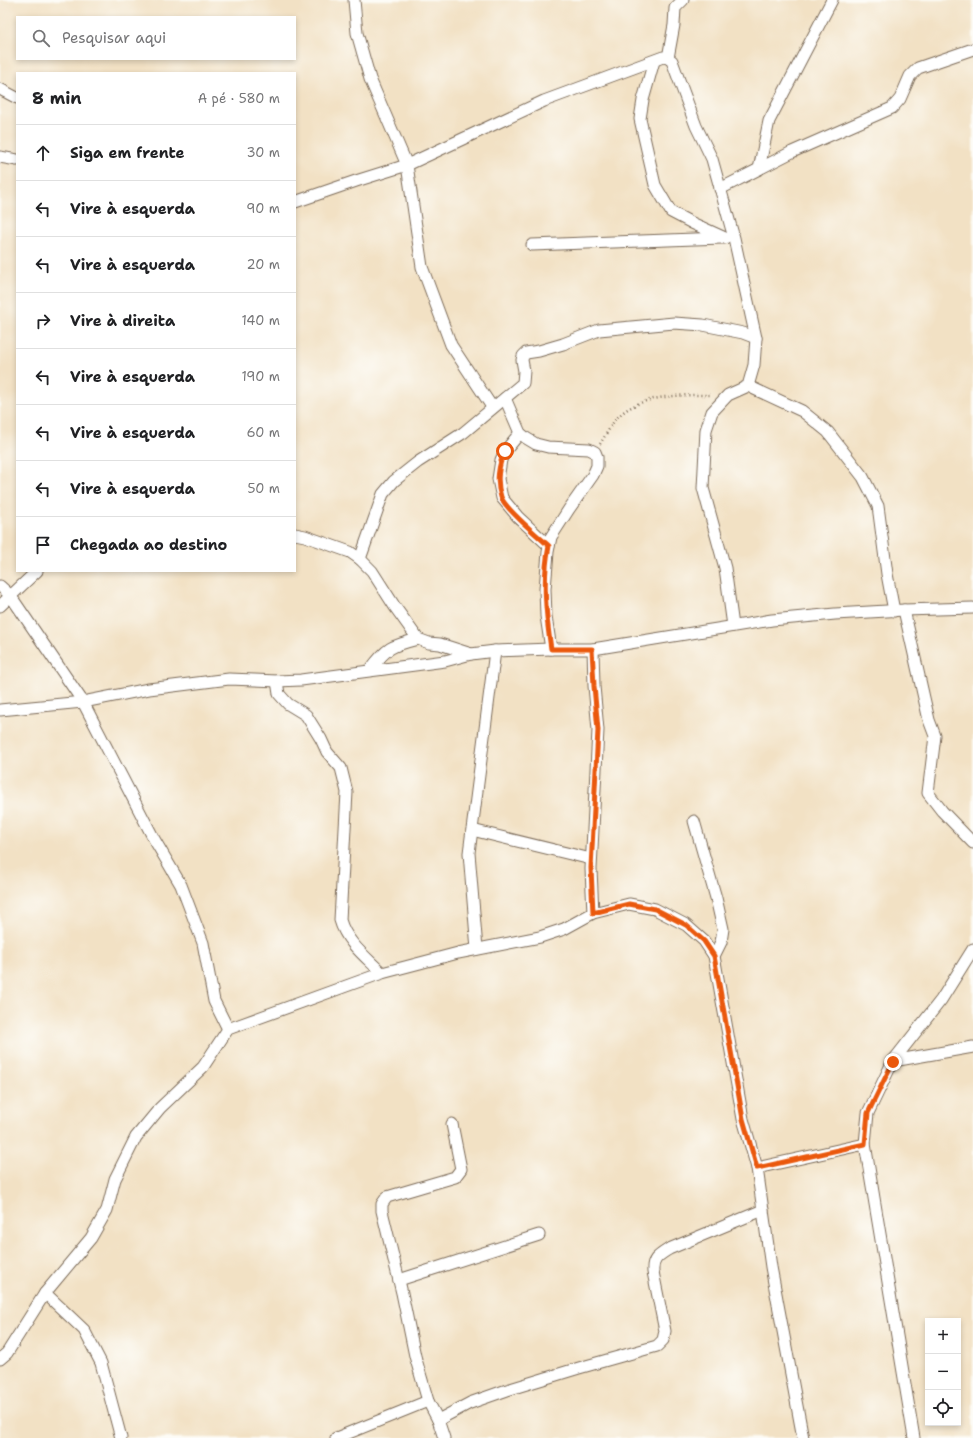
<!DOCTYPE html>
<html lang="pt">
<head>
<meta charset="utf-8">
<style>
  :root { --surface:#fff; --page:#f6f6f6; --text:#202124; --muted:#757577; --line:#e0e0e0 }
  body { margin:0; font-family:"Shantell Sans",sans-serif; background:var(--page); color:var(--text) }
  .controls { position:absolute; right:12px; bottom:12px; display:grid; overflow:hidden; border-radius:0px; box-shadow:0 2px 6px #0003 }
  .controls button { width:36px; height:36px; display:grid; place-items:center; padding:0; border:0; border-bottom:1px solid var(--line); background:var(--surface); color:var(--text); font:20px sans-serif }
  .stop { position:absolute; width:12px; height:12px; margin:-9px; border:3px solid #ea580c; border-radius:50%; background:#fff }
  .stop.end { background:#ea580c; border-color:#fff; box-shadow:0 1px 4px #0008 }
  .list { margin:0; padding:0; list-style:none }
  h2 { display:flex; justify-content:space-between; align-items:center; height:52px; margin:0; padding:0 16px; font-size:17px }
  h2 small { font-size:13px; font-weight:400; color:var(--muted) }
  .list li { display:grid; grid-template-columns:26px 1fr auto; gap:12px; align-items:center; box-sizing:border-box; height:56px; padding:0 16px; border-top:1px solid var(--line) }
  .list b { display:block; font-size:15px; white-space:nowrap }
  .list em { font-size:13px; font-style:normal; color:var(--muted) }
  .icon { flex:none; width:22px; height:22px; fill:none; stroke:currentColor; stroke-width:2; stroke-linecap:round; stroke-linejoin:round }
  .map { position:relative; flex:none; width:973px; height:1438px; overflow:hidden }
  .search { position:absolute; background:var(--surface); box-shadow:0 2px 6px #0003; left:16px; top:16px; width:280px; height:44px; display:flex; align-items:center; gap:10px; box-sizing:border-box; padding:0 14px; border-radius:0px; color:var(--muted); font-size:15px }
  .panel { position:absolute; background:var(--surface); box-shadow:0 2px 6px #0003; left:16px; top:72px; width:280px; height:500px; border-radius:0px }
  .map>svg:first-child { display:block }
  .lines { fill:none; stroke-linecap:round; stroke-linejoin:round }
  .minor-casing { stroke:#7b6a58; stroke-width:13 }
  .path { stroke:#7b6a58; stroke-width:2.5; stroke-dasharray:1 3; stroke-linecap:butt }
  .minor { stroke:#fff; stroke-width:11 }
  .route { stroke:#ea580c; stroke-width:5 }
</style>
</head>
<body>
<div class="map">
<svg width="973" height="1438" viewBox="0 0 973 1438">
  <rect width="100%" height="100%" fill="#fdfcf7"/>
  <filter id="ink" filterUnits="userSpaceOnUse"><feTurbulence type="fractalNoise" baseFrequency=".025" numOctaves="2"/><feDisplacementMap in="SourceGraphic" scale="8" xChannelSelector="R" yChannelSelector="G"/><feConvolveMatrix kernelMatrix="1 2 1 2 8 2 1 2 1" color-interpolation-filters="sRGB"/></filter>
  <filter id="wash" filterUnits="userSpaceOnUse"><feTurbulence type="fractalNoise" baseFrequency=".012" numOctaves="4" result="noise"/><feDisplacementMap in="SourceGraphic" scale="16" xChannelSelector="R" yChannelSelector="G"/><feGaussianBlur stdDeviation="0.9" result="paint"/><feColorMatrix in="noise" values="0 0 0 0 0 0 0 0 0 0 0 0 0 0 0 0 0 1.4 0 .05"/><feComposite in="paint" operator="in"/></filter>
  <g filter="url(#wash)">
    <rect width="100%" height="100%" fill="#f2e1c4"/>
  </g>
  <g filter="url(#ink)">
    <g class="lines">
      <defs>
        <g id="minor">
          <polyline points="354,0 357,33 370,79 407,165 422,267 451,345 492,407"/>
          <polyline points="668,58 674,25 675,8 683,0"/>
          <polyline points="654,61 643,100 640,119 655,185 671,212 692,223 725,238"/>
          <polyline points="0,89 17,98"/>
          <polyline points="0,157 17,160"/>
          <polyline points="759,169 769,121 832,0"/>
          <polyline points="720,189 792,152 892,108 900,99 910,76 918,68 973,49"/>
          <polyline points="295,202 356,181 407,165 544,101 663,57 668,58 672,61 696,126 712,159 734,238 756,338 754,365 748,386 728,395 712,412 706,430 703,488 725,568 733,626"/>
          <polyline points="532,245 722,238"/>
          <polyline points="748,386 802,411 828,432 863,477 878,506 887,574 894,611"/>
          <polyline points="505,398 520,433 526,438 536,444 548,447 589,449 595,452 597,457 597,466 593,475 569,509 551,537 548,552 545,589 546,616 551,649"/>
          <polyline points="520,433 505,451 501,460 498,479 502,498 518,517 549,546"/>
          <polyline points="295,534 305,536 350,552 360,559 372,571 395,607 418,639 429,643 440,644 471,654 495,651 551,649 593,649 772,620 835,614 904,610 973,608"/>
          <polyline points="360,559 383,494 394,481 418,462 463,433 523,383 524,371 522,360 523,356 526,353 539,351 563,344 599,330 674,323 703,325 743,333 756,338"/>
          <polyline points="0,586 10,595 83,702 154,839 181,885 203,943 214,1001 228,1029"/>
          <polyline points="0,606 37,571"/>
          <polyline points="904,610 929,720 935,736 928,793 942,811 973,843"/>
          <polyline points="593,649 594,686 598,730 591,869 593,913"/>
          <path d="M370,670C387,647 391,646 418,639"/>
          <path d="M277,681L279,694L288,704L306,715L321,739L327,752L341,768L347,792L340,920C346,942 366,957 382,973"/>
          <polyline points="0,710 83,702 149,689 229,679 277,681 301,680 445,661 471,654"/>
          <polyline points="694,821 716,898 723,929 721,942 714,956"/>
          <polyline points="472,830 591,859"/>
          <polyline points="477,949 469,853 495,651"/>
          <polyline points="893,1061 973,1047"/>
          <polyline points="865,1144 868,1113 893,1061 941,1000 973,949"/>
          <polyline points="757,1168 865,1144 914,1438"/>
          <polyline points="399,1280 539,1235"/>
          <polyline points="45,1293 84,1330 101,1363 121,1438"/>
          <polyline points="0,1359 7,1353 45,1293 91,1238 107,1210 115,1179 136,1137 160,1108 203,1067 228,1029 382,973 458,953 540,937 564,929 593,913 629,904 655,909 686,925 704,941 714,956 743,1119 757,1168 771,1267 803,1438"/>
          <path d="M438,1420L470,1403L507,1390L579,1368L657,1346L663,1340L665,1331L653,1272C652,1259 658,1256 669,1249L763,1210"/>
          <polyline points="336,1438 428,1401"/>
          <polyline points="444,1438 438,1420 428,1401 415,1356 402,1293 382,1211 382,1204 387,1197 455,1177 461,1169 452,1124"/>
        </g>
      </defs>
      <use href="#minor" class="minor-casing"/>
      <path class="path" d="M600,444C605,436 610,427 615,420C637,394 681,395 712,395"/>
      <use href="#minor" class="minor"/>
    </g>
  </g>
  <g class="lines" filter="url(#ink)">
    <path class="route" d="M505,451C498,465 496,482 501,497C505,509 539,537 549,546C542,580 546,615 551,649H592L594,686L598,730L591,868L593,913L629,904L655,909L686,925L704,941L714,956L743,1119L757,1168L865,1144L868,1113L893,1062"/>
  </g>
</svg>
<div class="controls">
<button>+</button>
<button>−</button>
<button><svg class="icon" aria-label="locate" viewBox="0 0 24 24"><circle cx="12" cy="12" r="6"/><path d="M12 2v4M12 18v4M2 12h4M18 12h4"/></svg></button>
</div>
<div class="stop" style="left:505px;top:451px"></div>
<div class="stop end" style="left:893px;top:1062px"></div>
<div class="search"><svg class="icon" aria-label="search" viewBox="0 0 24 24"><circle cx="10" cy="10" r="6"/><path d="M15 15l6 6"/></svg>Pesquisar aqui</div>
<section class="panel">
<h2>8 min<small>A pé · 580 m</small></h2>
<ul class="list">
<li><svg class="icon" aria-label="ahead" viewBox="0 0 24 24"><path d="M12 20V5M6 11l6-6 6 6"/></svg><div><b>Siga em frente</b></div><em>30 m</em></li>
<li><svg class="icon" aria-label="left" viewBox="0 0 24 24"><path d="M17 20v-9H6M10 6l-5 5 5 5"/></svg><div><b>Vire à esquerda</b></div><em>90 m</em></li>
<li><svg class="icon" aria-label="left" viewBox="0 0 24 24"><path d="M17 20v-9H6M10 6l-5 5 5 5"/></svg><div><b>Vire à esquerda</b></div><em>20 m</em></li>
<li><svg class="icon" aria-label="right" viewBox="0 0 24 24"><path d="M7 20v-9h11M14 6l5 5-5 5"/></svg><div><b>Vire à direita</b></div><em>140 m</em></li>
<li><svg class="icon" aria-label="left" viewBox="0 0 24 24"><path d="M17 20v-9H6M10 6l-5 5 5 5"/></svg><div><b>Vire à esquerda</b></div><em>190 m</em></li>
<li><svg class="icon" aria-label="left" viewBox="0 0 24 24"><path d="M17 20v-9H6M10 6l-5 5 5 5"/></svg><div><b>Vire à esquerda</b></div><em>60 m</em></li>
<li><svg class="icon" aria-label="left" viewBox="0 0 24 24"><path d="M17 20v-9H6M10 6l-5 5 5 5"/></svg><div><b>Vire à esquerda</b></div><em>50 m</em></li>
<li><svg class="icon" aria-label="arrive" viewBox="0 0 24 24"><path d="M6 21V4h12l-3 4 3 4H6"/></svg><div><b>Chegada ao destino</b></div></li>
</ul>
</section>
</div>
</body>
</html>
